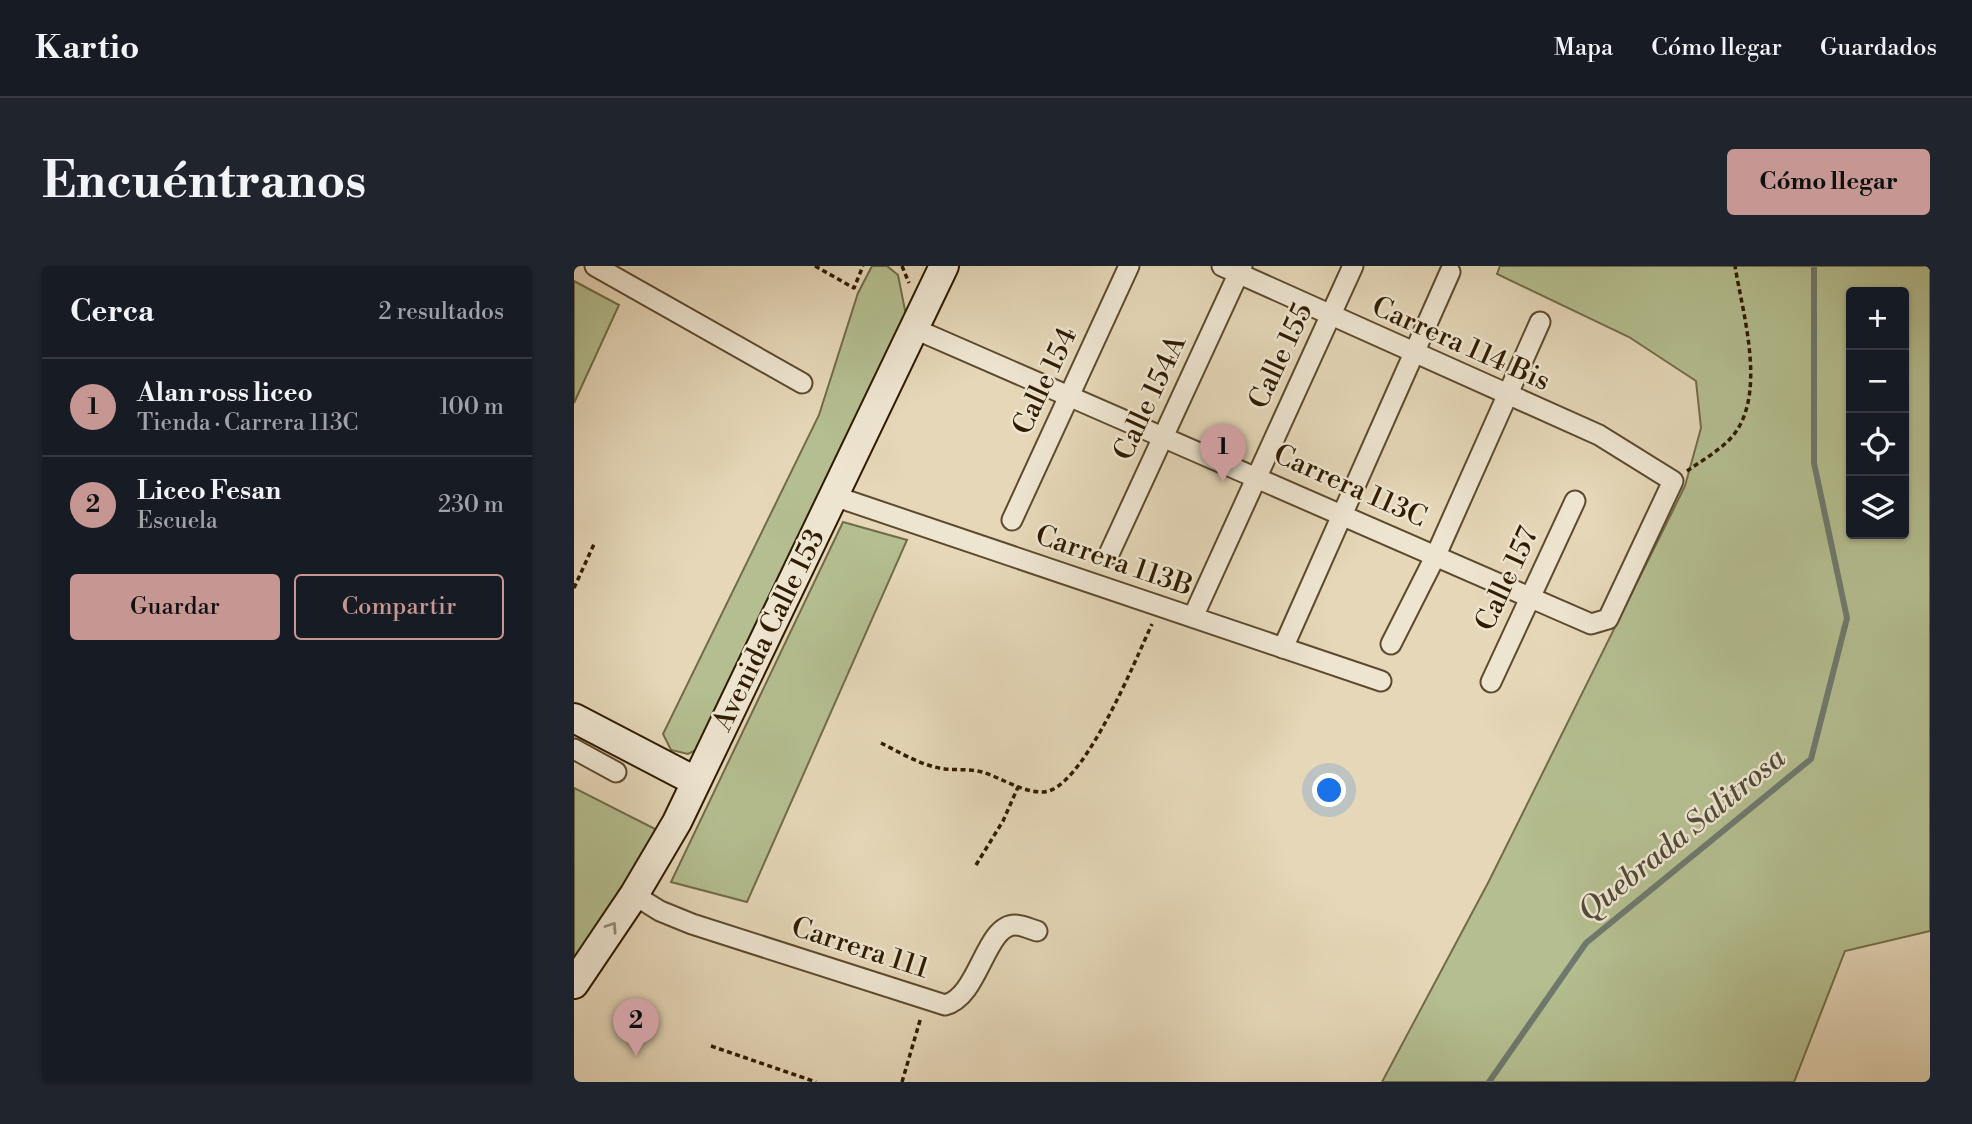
<!DOCTYPE html>
<html lang="es">
<head>
<meta charset="utf-8">
<style>
  :root { --surface:#171b24; --page:#20242c; --text:#f1f3f6; --muted:#9ea1a6; --line:#363941; --accent:#c59692 }
  body { margin:0; font-family:"Libre Bodoni",serif; background:var(--page); color:var(--text) }
  .controls { position:absolute; right:21px; top:21px; display:grid; overflow:hidden; border-radius:7px; box-shadow:0 2px 5px #0004 }
  .controls button { width:63px; height:63px; display:grid; place-items:center; padding:0; border:0; border-bottom:2px solid var(--line); background:var(--surface); color:var(--text); font:35px sans-serif }
  .you { position:absolute; left:756px; top:525px; width:24px; height:24px; margin:-18px; border:5px solid #fff; border-radius:50%; background:#1a73e8; box-shadow:0 0 0 10px #1a73e833 }
  .badge { display:grid; place-items:center; width:46px; height:46px; border-radius:50%; background:var(--accent); color:#111; font-size:23px; font-weight:700 }
  .pin { position:absolute; translate:-50% -58px; filter:drop-shadow(0 2px 4px #0008) }
  .pin::after { content:''; position:absolute; top:37px; width:24px; height:21px; background:inherit; clip-path:polygon(0 0,100% 0,50% 100%) }
  .list { margin:0; padding:0; list-style:none }
  h2 { display:flex; justify-content:space-between; align-items:center; height:91px; margin:0; padding:0 28px; font-size:30px }
  h2 small { font-size:23px; font-weight:400; color:var(--muted) }
  .list li { display:grid; grid-template-columns:46px 1fr auto; gap:21px; align-items:center; box-sizing:border-box; height:98px; padding:0 28px; border-top:2px solid var(--line) }
  .list b { display:block; font-size:26px; white-space:nowrap }
  .list p { margin:0; font-size:23px; white-space:nowrap; color:var(--muted) }
  .list em { font-size:23px; font-style:normal; color:var(--muted) }
  .actions { display:flex; gap:14px; padding:21px 28px }
  .actions a { flex:1; padding:16px 0; border:2px solid var(--accent); border-radius:7px; text-align:center; font-size:24px; color:var(--accent) }
  .actions .main { background:var(--accent); color:#111 }
  .icon { flex:none; width:38px; height:38px; fill:none; stroke:currentColor; stroke-width:2; stroke-linecap:round; stroke-linejoin:round }
  .map { position:relative; flex:none; width:1356px; height:816px; overflow:hidden; border-radius:7px }
  header { display:flex; align-items:center; gap:42px; box-sizing:border-box; height:98px; padding:0 35px; background:var(--surface); border-bottom:2px solid var(--line) }
  header strong { font-size:33px }
  nav { display:flex; gap:38px; margin-inline-start:auto; font-size:24px }
  .intro { display:flex; align-items:center; justify-content:space-between; box-sizing:border-box; height:168px; padding:0 42px }
  h1 { margin:0; font-size:49px }
  .button { padding:18px 32px; border-radius:7px; background:var(--accent); color:#111; font-size:24px; font-weight:700 }
  main { display:flex; gap:42px; padding:0 42px }
  aside { flex:1; background:var(--surface); border-radius:7px; box-shadow:0 2px 5px #0004 }
  .map>svg:first-child { display:block }
  .green { fill:#b4be90; stroke:#726c48; stroke-width:2; fill-rule:evenodd }
  .lines { fill:none; stroke-linecap:round; stroke-linejoin:round }
  .stream { stroke:#6e796e; stroke-width:6 }
  .street-casing { stroke:#5d4a2e; stroke-width:23 }
  .secondary-casing { stroke:#301b00; stroke-width:32 }
  .path { stroke:#301b00; stroke-width:3.5; stroke-dasharray:5 3.5; stroke-linecap:butt }
  .street { stroke:#eee5d1; stroke-width:19 }
  .secondary { stroke:#eee5d1; stroke-width:28 }
  .oneway { stroke:#988a73 }
  .labels { text-anchor:middle; dominant-baseline:central; stroke-width:5; stroke-linejoin:round; paint-order:stroke }
  .street-label { font-size:28px; fill:#301b00; stroke:#eee5d1 }
  .water-label { font-size:30px; font-style:italic; fill:#4f4a37; stroke:#eee5d1 }
</style>
</head>
<body>
<header>
<strong>Kartio</strong>
<nav><a>Mapa</a><a>Cómo llegar</a><a>Guardados</a></nav>
</header>
<div class="intro"><h1>Encuéntranos</h1><a class="button">Cómo llegar</a></div>
<main>
<aside>
<h2>Cerca<small>2 resultados</small></h2>
<ul class="list">
<li><span class="badge">1</span><div><b>Alan ross liceo</b><p>Tienda · Carrera 113C</p></div><em>100 m</em></li>
<li><span class="badge">2</span><div><b>Liceo Fesan</b><p>Escuela</p></div><em>230 m</em></li>
</ul>
<div class="actions"><a class="main">Guardar</a><a>Compartir</a></div>
</aside>
<div class="map">
<svg width="1356" height="816" viewBox="0 0 1356 816">
  <rect width="100%" height="100%" fill="#e5d7b8"/>
  <filter id="stains"><feTurbulence type="fractalNoise" baseFrequency=".00286" numOctaves="4"/><feColorMatrix values="0 0 0 0 .2 0 0 0 0 .09 0 0 0 0 .02 0 0 0 .5 -.17"/></filter>
  <radialGradient id="worn" r=".72"><stop offset=".6" stop-color="#630" stop-opacity="0"/><stop offset="1" stop-color="#630" stop-opacity=".3"/></radialGradient>
  <g class="green">
    <polygon points="298,0 313,0 324,9 333,54 124,483 114,488 97,484 89,468 245,149 284,27"/>
    <path d="M926,0H1356V665L1271,685L1220,816H808L915,615L1111,220L1127,162L1122,115L1055,71L923,8ZM1277,26H1330V268H1277Z"/>
    <polygon points="0,15 45,39 0,137"/>
    <polygon points="269,256 333,274 173,636 97,616"/>
    <polygon points="0,522 85,565 0,696"/>
  </g>
  <g class="lines">
    <polyline class="stream" points="915,816 1012,677 1237,493 1273,352 1240,197 1240,0"/>
    <defs>
      <g id="street">
        <polyline points="21,0 228,117"/>
        <polyline points="341,63 1017,358 1034,353 1099,215 1025,169 648,0"/>
        <polyline points="260,230 807,415"/>
        <polyline points="438,254 555,0"/>
        <polyline points="535,288 668,0"/>
        <polyline points="619,351 779,0"/>
        <polyline points="817,378 862,289 966,56"/>
        <polyline points="709,382 876,6"/>
        <polyline points="917,416 1001,235"/>
        <polyline points="0,483 42,506"/>
        <path d="M60,629L86,645L118,658L371,739C405,731 411,659 441,659C448,659 456,663 463,665"/>
      </g>
      <g id="secondary">
        <polyline points="0,452 121,515"/>
        <polyline points="0,718 60,629 103,556 370,0"/>
      </g>
    </defs>
    <use href="#street" class="street-casing"/>
    <use href="#secondary" class="secondary-casing"/>
    <g class="path">
      <polyline points="241,0 280,22 289,0"/>
      <polyline points="328,0 335,17"/>
      <path d="M1113,205C1126,196 1141,187 1153,176C1196,136 1169,50 1161,0"/>
      <polyline points="0,322 21,276"/>
      <path d="M307,477C327,487 348,500 371,503C383,504 396,503 408,506C428,512 447,526 468,526C508,527 562,392 578,358"/>
      <polyline points="402,599 429,555 444,521"/>
      <polyline points="137,780 242,816"/>
      <polyline points="328,816 347,751"/>
    </g>
    <use href="#street" class="street"/>
    <use href="#secondary" class="secondary"/>
  </g>
  <defs><path id="oneway-chevron" d="M-2-3.5L2.5 0L-2 3.5" fill="none" stroke-width="1.6" stroke-linecap="round" stroke-linejoin="round" transform="scale(1.75)"/></defs>
  <use class="oneway" href="#oneway-chevron" transform="translate(38 661) rotate(-56)"/>
  <g class="labels">
    <g class="street-label">
      <text transform="translate(887 78) rotate(24)">Carrera 114 Bis</text>
      <text transform="translate(707 90) rotate(-65)">Calle 155</text>
      <text transform="translate(471 115) rotate(-65)">Calle 154</text>
      <text transform="translate(576 132) rotate(-65)">Calle 154A</text>
      <text transform="translate(776 220) rotate(24)">Carrera 113C</text>
      <text transform="translate(540 295) rotate(19)">Carrera 113B</text>
      <text transform="translate(933 313) rotate(-65)">Calle 157</text>
      <text transform="translate(195 364) rotate(-64)">Avenida Calle 153</text>
      <text transform="translate(286 682) rotate(18)">Carrera 111</text>
    </g>
    <g class="water-label">
      <text transform="translate(1108 569) rotate(-39)">Quebrada Salitrosa</text>
    </g>
  </g>
  <rect width="100%" height="100%" filter="url(#stains)"/>
  <rect width="100%" height="100%" fill="url(#worn)"/>
</svg>
<div class="controls">
<button>+</button>
<button>−</button>
<button><svg class="icon" aria-label="locate" viewBox="0 0 24 24"><circle cx="12" cy="12" r="6"/><path d="M12 2v4M12 18v4M2 12h4M18 12h4"/></svg></button>
<button><svg class="icon" aria-label="layers" viewBox="0 0 24 24"><path d="M12 4l9 5-9 5-9-5zM3 14l9 5 9-5"/></svg></button>
</div>
<div class="you"></div>
<div class="pin badge" style="left:649px;top:216px">1</div>
<div class="pin badge" style="left:62px;top:790px">2</div>
</div>
</main>
</body>
</html>
